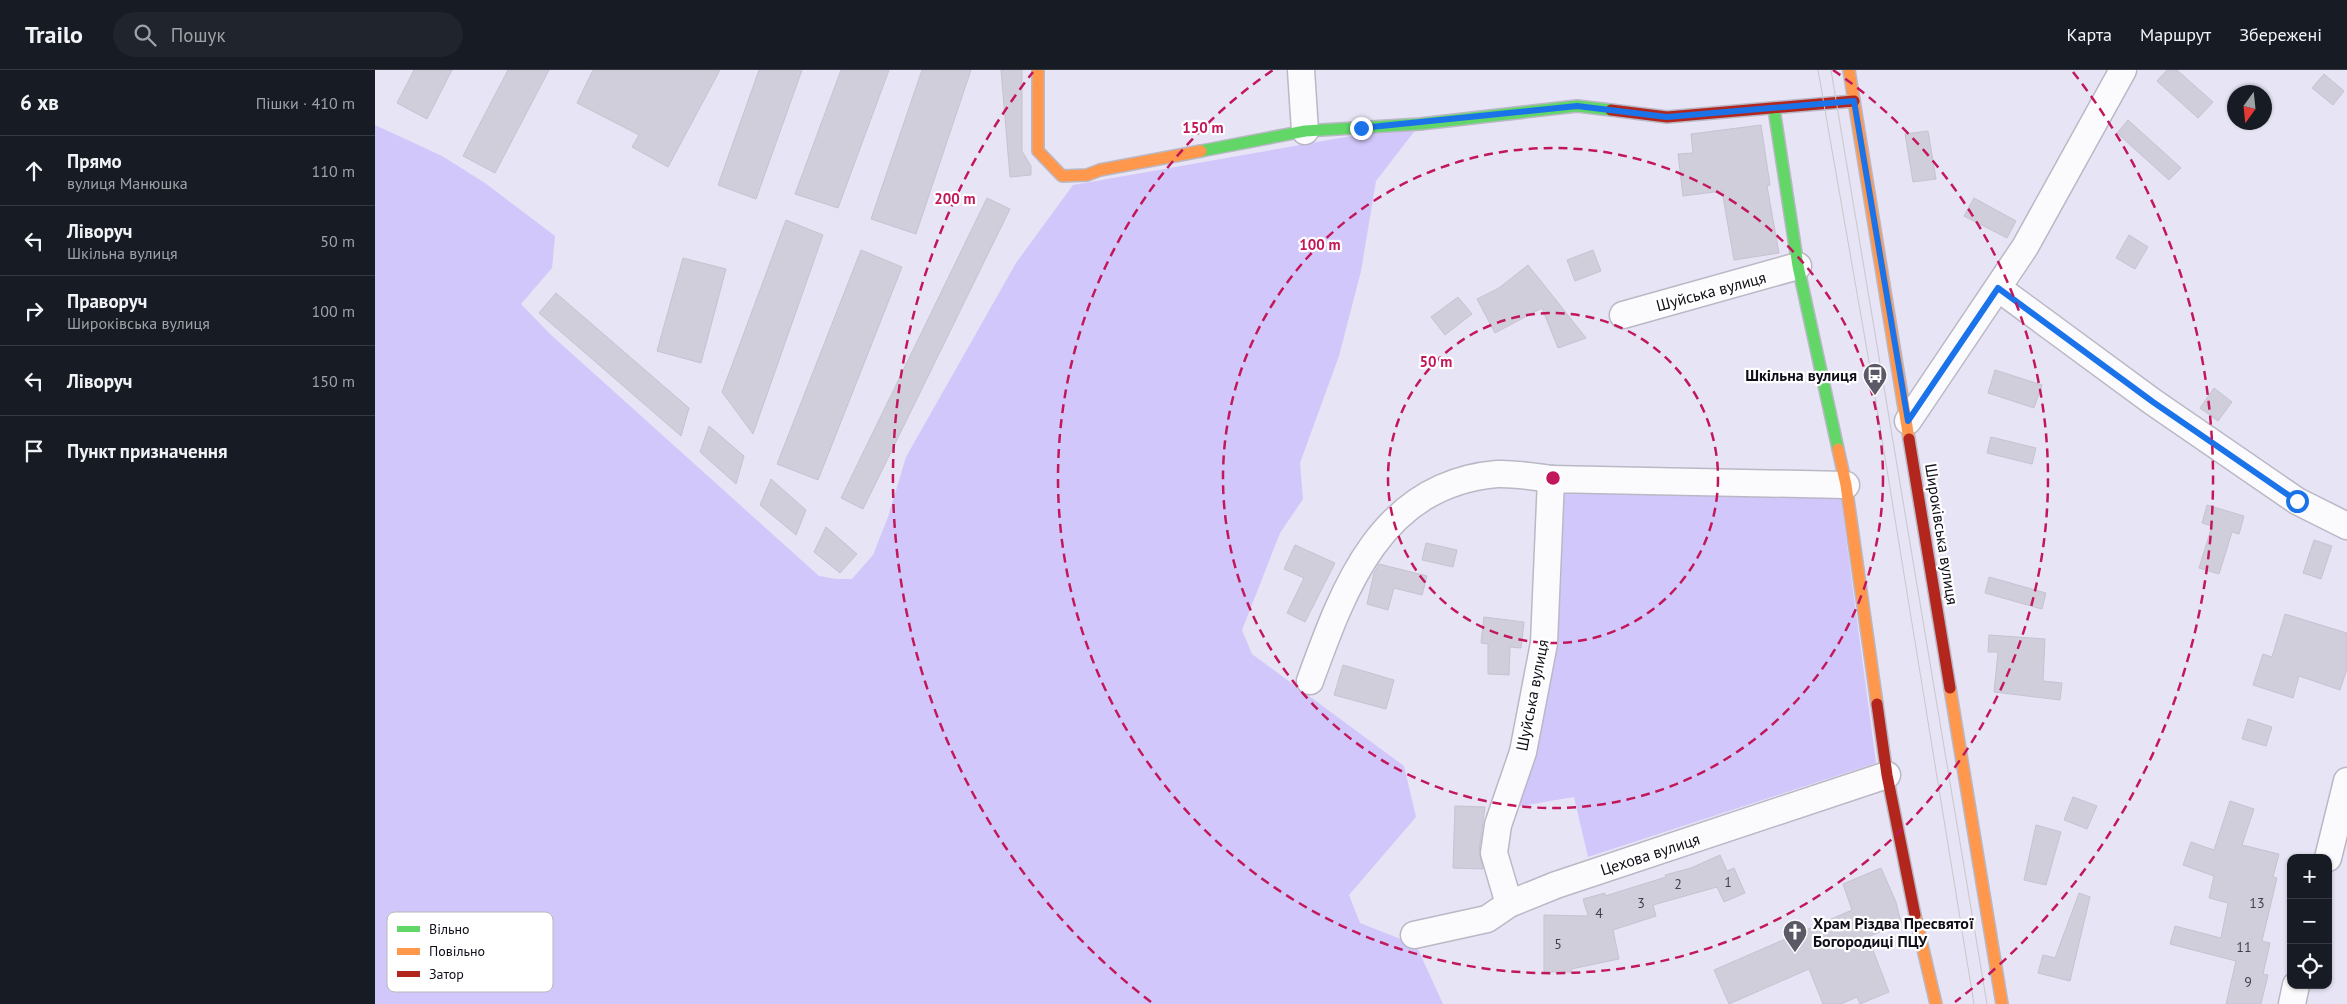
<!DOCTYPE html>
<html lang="uk">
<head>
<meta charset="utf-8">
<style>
  :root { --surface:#171b24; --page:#20242c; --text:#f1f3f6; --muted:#9ea1a6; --line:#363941 }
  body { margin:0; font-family:"PT Sans",sans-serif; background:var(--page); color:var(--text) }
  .controls { position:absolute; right:15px; bottom:15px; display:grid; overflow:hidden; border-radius:10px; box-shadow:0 1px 4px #0004 }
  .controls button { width:45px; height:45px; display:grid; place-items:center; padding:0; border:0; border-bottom:1px solid var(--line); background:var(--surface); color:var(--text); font:25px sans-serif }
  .compass { position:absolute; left:1852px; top:15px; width:45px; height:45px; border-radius:50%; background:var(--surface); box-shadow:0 1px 4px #0004; rotate:195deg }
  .stop { position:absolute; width:15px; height:15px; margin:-11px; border:4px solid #1a73e8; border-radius:50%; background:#fff }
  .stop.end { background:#1a73e8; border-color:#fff; box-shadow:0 1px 5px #0008 }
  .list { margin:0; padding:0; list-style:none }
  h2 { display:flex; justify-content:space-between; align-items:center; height:65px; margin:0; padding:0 20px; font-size:21px }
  h2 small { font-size:16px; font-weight:400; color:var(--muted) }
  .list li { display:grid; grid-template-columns:32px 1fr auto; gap:15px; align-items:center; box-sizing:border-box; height:70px; padding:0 20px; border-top:1px solid var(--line) }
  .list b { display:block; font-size:19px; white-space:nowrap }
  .list p { margin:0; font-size:16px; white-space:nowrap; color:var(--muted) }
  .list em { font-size:16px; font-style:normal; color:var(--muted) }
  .icon { flex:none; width:28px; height:28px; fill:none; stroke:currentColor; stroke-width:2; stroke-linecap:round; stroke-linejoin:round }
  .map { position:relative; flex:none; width:1972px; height:934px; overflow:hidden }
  header { display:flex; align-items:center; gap:30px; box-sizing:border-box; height:70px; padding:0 25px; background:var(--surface); border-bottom:1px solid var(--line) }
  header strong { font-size:24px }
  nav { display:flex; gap:28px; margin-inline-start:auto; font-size:18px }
  .search { width:350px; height:45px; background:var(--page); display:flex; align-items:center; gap:12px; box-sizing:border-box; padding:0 18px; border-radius:28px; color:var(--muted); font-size:19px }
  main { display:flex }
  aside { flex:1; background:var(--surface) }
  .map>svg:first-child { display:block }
  .green { fill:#d2c7fa }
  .building { fill:#d1cedc; stroke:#c5c3d1 }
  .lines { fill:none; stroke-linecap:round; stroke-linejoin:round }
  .street-casing { stroke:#bab8c5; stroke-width:29 }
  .fast-casing { stroke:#bab8c5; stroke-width:14 }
  .slow-casing { stroke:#bab8c5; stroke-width:14 }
  .jam-casing { stroke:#bab8c5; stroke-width:14 }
  .street { stroke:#fbfbfe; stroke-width:26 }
  .fast { stroke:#63d668; stroke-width:11 }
  .slow { stroke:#ff974d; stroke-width:11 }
  .jam { stroke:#b3261e; stroke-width:11 }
  .tram { stroke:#c8c8cc; stroke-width:1 }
  .route { stroke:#1a73e8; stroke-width:6 }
  .ring { fill:none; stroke:#c2185b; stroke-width:2.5; stroke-dasharray:9 6 }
  .labels { text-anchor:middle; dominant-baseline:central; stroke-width:4.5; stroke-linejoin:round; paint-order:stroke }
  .number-label { font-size:14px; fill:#423f4b }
  .street-label { font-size:16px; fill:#110e19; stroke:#fff }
  .poi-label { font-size:16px; font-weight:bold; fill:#110e19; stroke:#fff; text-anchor:end }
  .key { fill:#fff; stroke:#b8b7ba; stroke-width:1 }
  .key-label { font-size:14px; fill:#110e19 }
  .centre { fill:#c2185b; stroke:#fff; stroke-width:2.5 }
  .ring-label { font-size:15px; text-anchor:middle; font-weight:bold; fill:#c2185b; stroke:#fff; stroke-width:4.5; stroke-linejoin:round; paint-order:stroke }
</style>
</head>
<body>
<header>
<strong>Trailo</strong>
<div class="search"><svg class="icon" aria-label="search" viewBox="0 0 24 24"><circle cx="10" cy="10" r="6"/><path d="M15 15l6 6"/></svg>Пошук</div>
<nav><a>Карта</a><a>Маршрут</a><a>Збережені</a></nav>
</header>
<main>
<aside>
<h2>6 хв<small>Пішки · 410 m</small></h2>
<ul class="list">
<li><svg class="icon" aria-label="ahead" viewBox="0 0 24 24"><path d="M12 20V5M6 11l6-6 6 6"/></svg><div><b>Прямо</b><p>вулиця Манюшка</p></div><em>110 m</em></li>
<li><svg class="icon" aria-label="left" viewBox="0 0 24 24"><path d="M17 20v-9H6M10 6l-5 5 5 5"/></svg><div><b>Ліворуч</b><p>Шкільна вулиця</p></div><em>50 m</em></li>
<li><svg class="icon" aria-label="right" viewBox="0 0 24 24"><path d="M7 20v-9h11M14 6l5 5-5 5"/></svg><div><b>Праворуч</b><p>Широківська вулиця</p></div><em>100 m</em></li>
<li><svg class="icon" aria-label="left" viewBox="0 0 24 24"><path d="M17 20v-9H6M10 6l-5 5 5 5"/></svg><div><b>Ліворуч</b></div><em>150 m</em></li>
<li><svg class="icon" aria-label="arrive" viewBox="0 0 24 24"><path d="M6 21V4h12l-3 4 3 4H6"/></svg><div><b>Пункт призначення</b></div></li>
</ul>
</aside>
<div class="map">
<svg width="1972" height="934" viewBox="0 0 1972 934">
  <rect width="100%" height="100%" fill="#e7e4f5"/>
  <g class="green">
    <polygon points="1045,54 1001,111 986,201 964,286 925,393 928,429 905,463 867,560 877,584 1029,696 1041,747 974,825 985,853 1041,875 1068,934 0,934 0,55 67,86 110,113 180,166 177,198 146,234 175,264 444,506 461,509 477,509 498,485 513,447 531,387 641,193 698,115"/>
    <polygon points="1185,416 1465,422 1501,693 1213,787 1199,727 1135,738"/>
  </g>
  <g class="building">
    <polygon points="39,0 77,0 52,49 22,33"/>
    <polygon points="133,0 174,0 120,103 88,86"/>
    <polygon points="218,0 345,0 293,97 257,77 264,65 202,33"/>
    <polygon points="384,0 427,0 381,129 343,115"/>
    <polygon points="466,0 514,0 463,138 420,124"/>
    <polygon points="547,0 596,0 541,164 496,149"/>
    <polygon points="626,0 647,0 647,81 656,96 656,105 635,107"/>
    <polygon points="1792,0 1802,0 1838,32 1823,48 1782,11"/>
    <polygon points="1949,4 1969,21 1958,35 1937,18"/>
    <polygon points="1753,50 1806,98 1794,110 1742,63"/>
    <polygon points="1386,55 1395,115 1392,116 1404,183 1359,190 1347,121 1308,126 1303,84 1318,83 1316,64"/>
    <polygon points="1553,61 1561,109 1538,112 1530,64"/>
    <polygon points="612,128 635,139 488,439 466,428"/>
    <polygon points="1599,128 1641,151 1632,168 1589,146"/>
    <polygon points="411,150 448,165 378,364 347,322"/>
    <polygon points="1754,165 1773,177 1760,199 1741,188"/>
    <polygon points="486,180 527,197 443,410 402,394"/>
    <polygon points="1218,180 1226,201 1200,211 1192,190"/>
    <polygon points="308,188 351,199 326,293 282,281"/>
    <polygon points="1153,195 1181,230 1211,268 1183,278 1167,238 1120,263 1102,229 1124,218"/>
    <polygon points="181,223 314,338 306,366 164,243"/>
    <polygon points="1083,227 1097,244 1070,265 1056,247"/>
    <polygon points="1620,300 1667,315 1659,338 1613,323"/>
    <polygon points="1839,318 1857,332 1843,351 1825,338"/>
    <polygon points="334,356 369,386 361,414 325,382"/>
    <polygon points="1616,367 1661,378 1657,394 1612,383"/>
    <polygon points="396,409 431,440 421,465 385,435"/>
    <polygon points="1832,435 1869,446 1864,464 1857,462 1844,504 1824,498 1837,456 1827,453"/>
    <polygon points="451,457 482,484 465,503 439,482"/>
    <polygon points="1939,470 1957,476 1946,509 1928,503"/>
    <polygon points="1051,473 1082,480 1078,497 1047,490"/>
    <polygon points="920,475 960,493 930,552 912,543 929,508 909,499"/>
    <polygon points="1004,494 1052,506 1047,525 1019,518 1013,540 992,534 999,503"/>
    <polygon points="1614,507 1671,523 1667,539 1610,523"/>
    <polygon points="1910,544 1972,563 1972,599 1965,620 1924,606 1918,628 1878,615 1888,584 1897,587"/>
    <polygon points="1109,547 1149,552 1146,578 1135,577 1134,605 1113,604 1113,574 1106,573"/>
    <polygon points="1614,565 1670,569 1668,611 1687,613 1685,630 1619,622 1623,582 1613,582"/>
    <polygon points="968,595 1019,610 1011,639 959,625"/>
    <polygon points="1873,649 1897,657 1891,676 1867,669"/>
    <polygon points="1698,727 1722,736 1712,759 1689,750"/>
    <polygon points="1855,731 1879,739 1867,775 1904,784 1898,807 1902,808 1887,871 1895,873 1888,904 1893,905 1886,934 1851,934 1861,891 1795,874 1800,856 1846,868 1853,833 1834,828 1839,806 1808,795 1816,772 1839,780"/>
    <polygon points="1080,736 1110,737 1104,781 1108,799 1078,798"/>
    <polygon points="1661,755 1686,762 1671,815 1649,810"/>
    <polygon points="1345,785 1352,801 1359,798 1370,823 1349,832 1342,817 1278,835 1281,846 1238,860 1244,889 1196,899 1196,902 1169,902 1169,845 1213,846 1208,829 1230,823 1230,826 1291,807 1290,805 1316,798"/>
    <polygon points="1506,798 1521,832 1526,853 1493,867 1514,922 1485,934 1482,927 1466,934 1448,934 1434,899 1354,934 1339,900 1477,840 1468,814"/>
    <polygon points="1704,823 1715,827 1695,911 1663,903 1668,885 1680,888"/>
  </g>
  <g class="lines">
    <defs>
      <g id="street">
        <polyline points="926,0 930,61"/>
        <polyline points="1623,218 1778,332 1922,431 1972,456"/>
        <polyline points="1248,245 1423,196"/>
        <polyline points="1533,351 1650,177 1748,0"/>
        <path d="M935,611C969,517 1006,414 1122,404C1139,403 1159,407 1176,409"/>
        <polyline points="1953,788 1972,711"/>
        <polyline points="1134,834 1119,783 1123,755 1148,682 1169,573 1176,409 1471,415"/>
        <polyline points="1039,865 1112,849 1134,834 1181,815 1512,705"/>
        <polyline points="1917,934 1921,915"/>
      </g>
      <g id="fast">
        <polyline points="1399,39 1423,196 1463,379"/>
        <polyline points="826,81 930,61 1045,54 1202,36 1236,40"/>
      </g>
      <g id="slow">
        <polyline points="663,0 663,81 687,106 712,105 725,100 826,81"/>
        <polyline points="1474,0 1534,369"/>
        <polyline points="1463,379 1471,415 1502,634"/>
        <polyline points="1575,618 1627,934"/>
        <polyline points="1540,845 1561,934"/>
      </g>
      <g id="jam">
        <polyline points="1236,40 1292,47 1479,31"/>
        <polyline points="1534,369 1575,618"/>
        <polyline points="1502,634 1512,705 1540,845"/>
      </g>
    </defs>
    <use href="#street" class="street-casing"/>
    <use href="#fast" class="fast-casing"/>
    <use href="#slow" class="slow-casing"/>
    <use href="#jam" class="jam-casing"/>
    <use href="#street" class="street"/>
    <use href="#fast" class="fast"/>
    <use href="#slow" class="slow"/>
    <use href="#jam" class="jam"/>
    <g class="tram">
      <polyline points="1443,0 1500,326 1599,934"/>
      <polyline points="1456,0 1612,934"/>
    </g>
  </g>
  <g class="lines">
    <polyline class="route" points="986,58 1202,36 1292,47 1479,31 1533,351 1623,218 1778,332 1922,431"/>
  </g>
  <g class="ring">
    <circle cx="1178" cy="408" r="165"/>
    <circle cx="1178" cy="408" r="330"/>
    <path d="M1458 0A495 495 0 1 1 898 0"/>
    <path d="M776 932A660 660 0 0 1 658 2M1698 2A660 660 0 0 1 1580 932"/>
  </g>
  <defs>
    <symbol id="bus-pin" viewBox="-11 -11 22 30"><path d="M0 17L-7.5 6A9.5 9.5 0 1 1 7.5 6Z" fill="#5c5966" stroke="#fff"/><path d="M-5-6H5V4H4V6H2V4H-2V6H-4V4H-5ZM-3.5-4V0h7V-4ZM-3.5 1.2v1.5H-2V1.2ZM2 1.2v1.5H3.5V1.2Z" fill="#fff"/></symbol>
    <symbol id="church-pin" viewBox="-11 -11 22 30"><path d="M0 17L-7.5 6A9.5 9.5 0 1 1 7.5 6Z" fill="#5c5966" stroke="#fff"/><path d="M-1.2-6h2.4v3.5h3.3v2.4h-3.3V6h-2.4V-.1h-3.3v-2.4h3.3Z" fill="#fff"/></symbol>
  </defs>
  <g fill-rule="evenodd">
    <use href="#bus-pin" x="1486" y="291" width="28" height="38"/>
    <use href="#church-pin" x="1406" y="848" width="28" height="38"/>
  </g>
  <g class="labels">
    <g class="number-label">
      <text x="1353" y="812">1</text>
      <text x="1303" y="814">2</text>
      <text x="1266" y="833">3</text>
      <text x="1882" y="833">13</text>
      <text x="1224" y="843">4</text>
      <text x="1183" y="874">5</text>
      <text x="1869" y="877">11</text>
      <text x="1873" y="912">9</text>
    </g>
    <g class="street-label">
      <text transform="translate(1336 221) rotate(-15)">Шуйська вулиця</text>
      <text transform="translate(1567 464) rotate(81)">Широківська вулиця</text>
      <text transform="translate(1157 625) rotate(-79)">Шуйська вулиця</text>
      <text transform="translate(1275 784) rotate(-18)">Цехова вулиця</text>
    </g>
    <g class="poi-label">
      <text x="1482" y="305">Шкільна вулиця</text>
      <text x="1438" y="853" text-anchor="start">Храм Різдва Пресвятої<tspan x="1438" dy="18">Богородиці ПЦУ</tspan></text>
    </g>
  </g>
  <rect x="12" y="842" width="166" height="80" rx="8" class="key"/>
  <rect x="22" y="856" width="23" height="6" fill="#63d668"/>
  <rect x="22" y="878" width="23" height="7" fill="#ff974d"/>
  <rect x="22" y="901" width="23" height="6" fill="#b3261e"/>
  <g class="key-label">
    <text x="54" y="864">Вільно</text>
    <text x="54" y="886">Повільно</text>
    <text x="54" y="909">Затор</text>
  </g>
  <circle cx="1178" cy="408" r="8" class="centre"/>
  <g class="ring-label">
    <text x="828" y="63">150 m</text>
    <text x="580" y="134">200 m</text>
    <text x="945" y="180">100 m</text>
    <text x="1061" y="297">50 m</text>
  </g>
</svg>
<div class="controls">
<button>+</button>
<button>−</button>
<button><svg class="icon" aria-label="locate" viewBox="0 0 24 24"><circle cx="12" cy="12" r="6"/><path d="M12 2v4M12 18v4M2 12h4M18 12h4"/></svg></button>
</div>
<svg class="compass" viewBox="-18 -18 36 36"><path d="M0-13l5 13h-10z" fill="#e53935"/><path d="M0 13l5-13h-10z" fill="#9ea1a6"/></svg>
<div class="stop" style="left:1922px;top:431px"></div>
<div class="stop end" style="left:986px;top:58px"></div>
</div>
</main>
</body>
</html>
